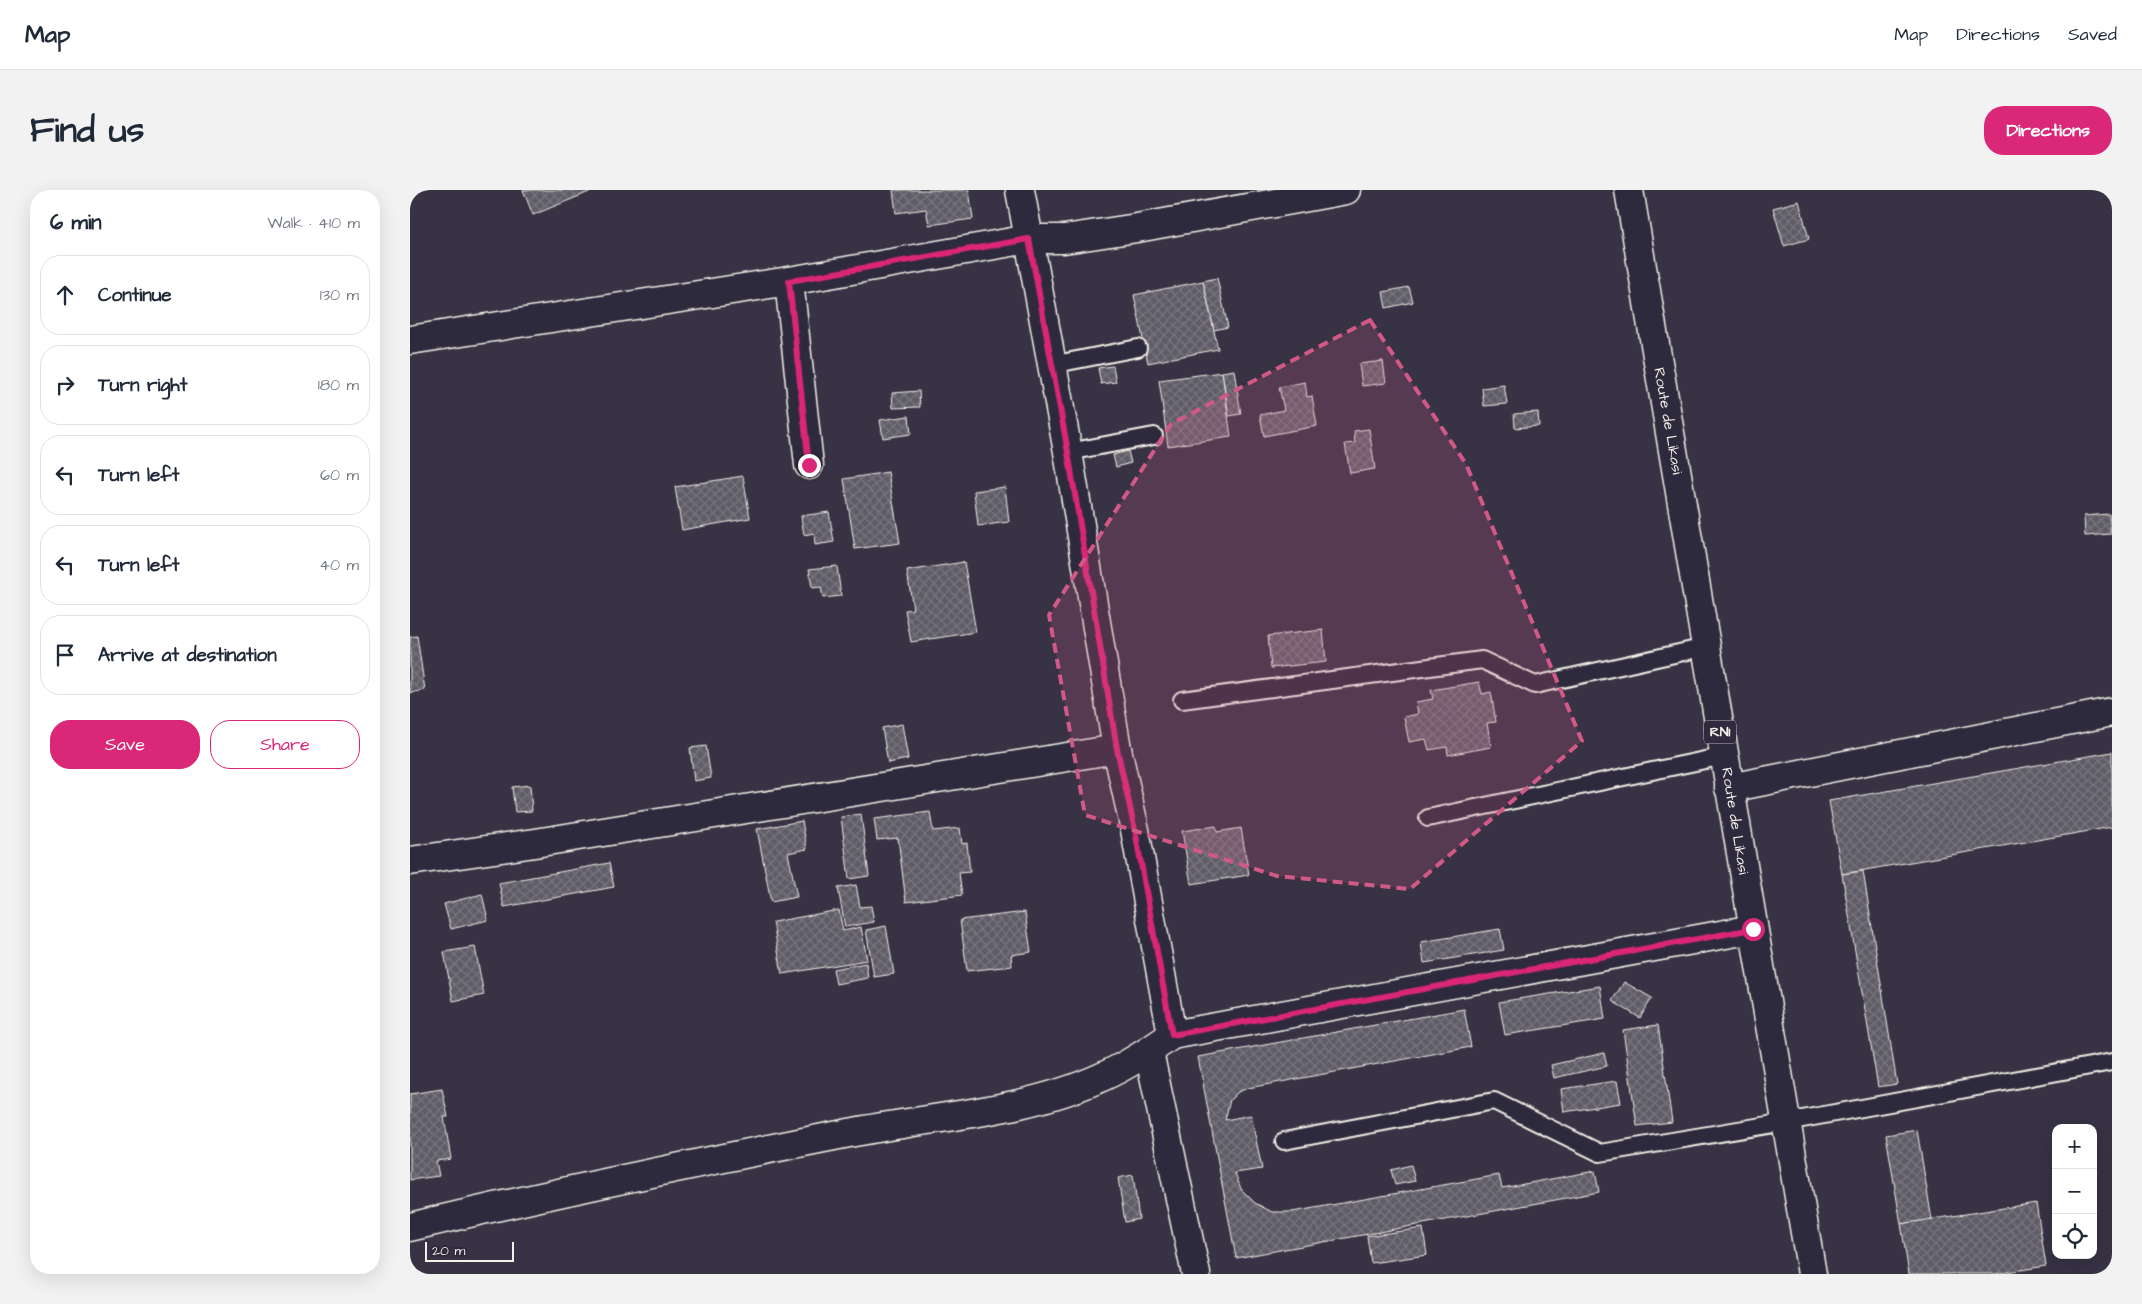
<!DOCTYPE html>
<html lang="en">
<head>
<meta charset="utf-8">
<style>
  :root { --surface:#fff; --page:#f2f2f3; --text:#1f2937; --muted:#747a83; --line:#e0e1e3; --accent:#db2777 }
  body { margin:0; font-family:"Architects Daughter",sans-serif; background:var(--page); color:var(--text) }
  .controls { position:absolute; right:15px; bottom:15px; display:grid; overflow:hidden; border-radius:10px; box-shadow:0 5px 20px #0002 }
  .controls button { width:45px; height:45px; display:grid; place-items:center; padding:0; border:0; border-bottom:1px solid var(--line); background:var(--surface); color:var(--text); font:25px sans-serif }
  .scale { position:absolute; left:15px; bottom:12px; width:89px; box-sizing:border-box; padding-left:5px; border:2px solid #f4f1e8; border-top:0; font-size:14px; line-height:18px; white-space:nowrap; color:#f4f1e8; -webkit-text-stroke:4px #2f2a3d; paint-order:stroke }
  .stop { position:absolute; width:15px; height:15px; margin:-11px; border:4px solid #db2777; border-radius:50%; background:#fff }
  .stop.end { background:#db2777; border-color:#fff; box-shadow:0 1px 5px #0008 }
  .list { margin:0; padding:0; list-style:none }
  h2 { display:flex; justify-content:space-between; align-items:center; height:65px; margin:0; padding:0 20px; font-size:21px }
  h2 small { font-size:16px; font-weight:400; color:var(--muted) }
  .list li { display:grid; grid-template-columns:32px 1fr auto; gap:15px; align-items:center; box-sizing:border-box; height:80px; margin:0 10px 10px; padding:0 10px; border:1px solid var(--line); border-radius:20px }
  .list b { display:block; font-size:19px; white-space:nowrap }
  .list em { font-size:16px; font-style:normal; color:var(--muted) }
  .actions { display:flex; gap:10px; padding:15px 20px }
  .actions a { flex:1; padding:11px 0; border:1px solid var(--accent); border-radius:20px; text-align:center; font-size:18px; color:var(--accent) }
  .actions .main { background:var(--accent); color:#fff }
  .icon { flex:none; width:28px; height:28px; fill:none; stroke:currentColor; stroke-width:2; stroke-linecap:round; stroke-linejoin:round }
  .map { position:relative; flex:none; width:1702px; height:1084px; overflow:hidden; border-radius:20px }
  header { display:flex; align-items:center; gap:30px; box-sizing:border-box; height:70px; padding:0 25px; background:var(--surface); border-bottom:1px solid var(--line) }
  header strong { font-size:24px }
  nav { display:flex; gap:28px; margin-inline-start:auto; font-size:18px }
  .intro { display:flex; align-items:center; justify-content:space-between; box-sizing:border-box; height:120px; padding:0 30px }
  h1 { margin:0; font-size:35px }
  .button { padding:12px 22px; border-radius:20px; background:var(--accent); color:#fff; font-size:18px; font-weight:700 }
  main { display:flex; gap:30px; padding:0 30px }
  aside { flex:1; background:var(--surface); border-radius:20px; box-shadow:0 5px 20px #0002 }
  .map>svg:first-child { display:block }
  .building { fill:url(#building-cross-hatch); stroke:#f4f1e8 }
  .lines { fill:none; stroke-linecap:round; stroke-linejoin:round }
  .service-casing { stroke:#f4f1e8; stroke-width:20 }
  .minor-casing { stroke:#f4f1e8; stroke-width:31 }
  .trunk-casing { stroke:#f4f1e8; stroke-width:31 }
  .service { stroke:#2f2a3d; stroke-width:16 }
  .minor { stroke:#2f2a3d; stroke-width:28 }
  .trunk { stroke:#2f2a3d; stroke-width:28 }
  .route { stroke:#db2777; stroke-width:6 }
  .marked { fill:#d15985; fill-opacity:0.2; stroke:#d15985; stroke-width:4; stroke-dasharray:10 6; stroke-linejoin:round }
  .labels { text-anchor:middle; dominant-baseline:central; stroke-width:4.5; stroke-linejoin:round; paint-order:stroke }
  .shield { fill:#2f2a3d; stroke:#b9b5b5; stroke-width:1 }
  .shield-label { font-size:14px; font-weight:bold; fill:#f4f1e8 }
  .street-label { font-size:15px; fill:#f4f1e8; stroke:#2f2a3d }
</style>
</head>
<body>
<header>
<strong>Map</strong>
<nav><a>Map</a><a>Directions</a><a>Saved</a></nav>
</header>
<div class="intro"><h1>Find us</h1><a class="button">Directions</a></div>
<main>
<aside>
<h2>6 min<small>Walk · 410 m</small></h2>
<ul class="list">
<li><svg class="icon" aria-label="ahead" viewBox="0 0 24 24"><path d="M12 20V5M6 11l6-6 6 6"/></svg><div><b>Continue</b></div><em>130 m</em></li>
<li><svg class="icon" aria-label="right" viewBox="0 0 24 24"><path d="M7 20v-9h11M14 6l5 5-5 5"/></svg><div><b>Turn right</b></div><em>180 m</em></li>
<li><svg class="icon" aria-label="left" viewBox="0 0 24 24"><path d="M17 20v-9H6M10 6l-5 5 5 5"/></svg><div><b>Turn left</b></div><em>60 m</em></li>
<li><svg class="icon" aria-label="left" viewBox="0 0 24 24"><path d="M17 20v-9H6M10 6l-5 5 5 5"/></svg><div><b>Turn left</b></div><em>40 m</em></li>
<li><svg class="icon" aria-label="arrive" viewBox="0 0 24 24"><path d="M6 21V4h12l-3 4 3 4H6"/></svg><div><b>Arrive at destination</b></div></li>
</ul>
<div class="actions"><a class="main">Save</a><a>Share</a></div>
</aside>
<div class="map">
<svg width="1702" height="1084" viewBox="0 0 1702 1084">
  <defs>
    <pattern id="building-cross-hatch" width="8" height="8" patternUnits="userSpaceOnUse" patternTransform="scale(1.25)"><rect width="8" height="8" fill="#5f5c67"/><path d="M0 0l8 8M0 8l8-8" fill="none" stroke="#77747d"/></pattern>
  </defs>
  <rect width="100%" height="100%" fill="#373244"/>
  <filter id="ink" filterUnits="userSpaceOnUse"><feTurbulence type="fractalNoise" baseFrequency=".02" numOctaves="2"/><feDisplacementMap in="SourceGraphic" scale="10" xChannelSelector="R" yChannelSelector="G"/><feConvolveMatrix kernelMatrix="1 2 1 2 8 2 1 2 1" color-interpolation-filters="sRGB"/></filter>
  <g filter="url(#ink)">
    <g class="building">
      <polygon points="113,0 184,0 123,25"/>
      <polygon points="483,0 559,0 563,29 519,35 516,19 486,23"/>
      <polygon points="1389,11 1399,49 1374,56 1363,18"/>
      <polygon points="807,88 818,137 804,140 793,91"/>
      <polygon points="793,91 808,159 738,173 724,105"/>
      <polygon points="999,97 1003,112 976,118 973,102"/>
      <polygon points="973,171 976,193 952,196 949,174"/>
      <polygon points="703,176 706,192 691,194 688,178"/>
      <polygon points="824,180 831,224 819,226 812,182"/>
      <polygon points="812,182 821,247 758,256 749,190"/>
      <polygon points="895,192 897,207 902,206 907,236 854,246 850,225 874,220 869,197"/>
      <polygon points="1094,195 1097,214 1074,216 1072,198"/>
      <polygon points="509,201 510,217 483,218 482,203"/>
      <polygon points="1128,222 1129,236 1105,238 1104,224"/>
      <polygon points="499,226 501,244 473,248 470,230"/>
      <polygon points="959,239 965,279 940,283 935,254 945,253 944,241"/>
      <polygon points="718,261 721,273 706,277 703,265"/>
      <polygon points="478,282 490,353 445,359 434,289"/>
      <polygon points="333,286 340,328 272,340 265,297"/>
      <polygon points="595,297 599,332 568,336 564,301"/>
      <polygon points="419,322 424,352 405,355 404,343 394,345 391,326"/>
      <polygon points="1699,324 1701,344 1675,346 1674,326"/>
      <polygon points="554,372 566,442 501,452 495,420 503,419 497,381"/>
      <polygon points="427,376 431,406 413,408 411,397 402,398 399,379"/>
      <polygon points="913,440 916,472 861,478 858,446"/>
      <polygon points="7,446 15,500 0,503 0,447"/>
      <polygon points="1069,492 1072,504 1081,502 1086,532 1077,533 1081,557 1038,565 1037,557 1019,560 1016,549 999,552 994,527 1008,524 1006,512 1023,509 1021,500"/>
      <polygon points="492,534 498,569 478,573 472,538"/>
      <polygon points="296,556 301,588 284,591 280,558"/>
      <polygon points="1702,562 1702,637 1432,684 1419,611"/>
      <polygon points="120,595 122,621 105,622 102,597"/>
      <polygon points="520,622 523,641 550,638 552,654 557,653 560,682 549,683 552,705 496,712 488,648 467,650 464,629"/>
      <polygon points="451,624 459,686 439,689 431,627"/>
      <polygon points="392,631 397,659 378,663 387,707 361,712 347,639"/>
      <polygon points="806,636 807,642 831,638 839,685 781,694 772,641"/>
      <polygon points="199,673 204,697 94,717 89,693"/>
      <polygon points="1453,681 1487,894 1468,897 1432,684"/>
      <polygon points="446,695 450,717 461,716 464,732 435,737 428,698"/>
      <polygon points="72,704 78,730 41,739 34,714"/>
      <polygon points="429,720 433,741 451,737 457,770 372,784 363,732"/>
      <polygon points="615,722 621,762 601,765 602,776 557,781 550,730"/>
      <polygon points="476,736 484,784 464,787 456,740"/>
      <polygon points="1090,739 1094,760 1014,773 1011,752"/>
      <polygon points="65,757 74,805 43,811 34,762"/>
      <polygon points="456,773 458,788 426,794 423,779"/>
      <polygon points="1214,792 1242,808 1230,828 1202,811"/>
      <polygon points="1190,796 1195,829 1095,845 1089,812"/>
      <polygon points="1054,819 1061,857 838,898 828,902 820,910 815,930 841,925 852,979 825,983 831,999 845,1013 862,1022 882,1022 1089,985 1092,998 1185,981 1189,1002 826,1068 788,867"/>
      <polygon points="1248,835 1262,932 1227,936 1213,840"/>
      <polygon points="1194,863 1197,876 1144,888 1141,875"/>
      <polygon points="1207,891 1211,913 1154,922 1151,899"/>
      <polygon points="32,899 38,927 34,927 41,969 26,971 29,986 0,990 0,904"/>
      <polygon points="1507,940 1522,1030 1491,1034 1476,945"/>
      <polygon points="1001,975 1005,991 985,995 981,980"/>
      <polygon points="723,985 729,1029 715,1032 708,988"/>
      <polygon points="1626,1013 1636,1076 1585,1084 1499,1084 1491,1034"/>
      <polygon points="1013,1038 1017,1065 961,1073 957,1046"/>
    </g>
    <g class="lines">
      <defs>
        <g id="service">
          <polyline points="641,175 728,158"/>
          <polyline points="658,262 744,246"/>
          <polyline points="772,510 1072,470 1125,495 1296,457"/>
          <polyline points="1018,628 1314,566"/>
          <polyline points="874,951 1084,911 1190,963 1376,932 1702,872"/>
        </g>
        <g id="minor">
          <polyline points="610,0 658,262 707,559 725,640 762,845"/>
          <polyline points="379,91 399,275"/>
          <polyline points="0,150 379,91 619,49 654,49 727,38 936,0"/>
          <polyline points="1319,598 1702,522"/>
          <polyline points="0,671 125,653 707,559"/>
          <polyline points="739,862 786,1084"/>
          <path d="M0,1037C145,1002 292,972 439,943C523,926 615,923 694,886C718,875 741,860 762,845L1343,739"/>
        </g>
        <polyline id="trunk" points="1219,0 1402,1084"/>
      </defs>
      <use href="#service" class="service-casing"/>
      <use href="#minor" class="minor-casing"/>
      <use href="#trunk" class="trunk-casing"/>
      <use href="#service" class="service"/>
      <use href="#minor" class="minor"/>
      <use href="#trunk" class="trunk"/>
    </g>
  </g>
  <g class="lines" filter="url(#ink)">
    <polyline class="route" points="399,275 379,91 619,49 658,262 707,559 725,640 762,845 1343,739"/>
  </g>
  <path class="marked" d="M960,130L1056,274L1172,551L1000,699L867,686L675,625L639,425L761,234Z"/>
  <g class="labels">
    <rect class="shield" x="1294" y="530.5" width="32" height="23" rx="4"/>
    <g class="shield-label">
      <text x="1310" y="542">RN1</text>
    </g>
    <g class="street-label">
      <text transform="translate(1258 231) rotate(80)">Route de Likasi</text>
      <text transform="translate(1325 631) rotate(81)">Route de Likasi</text>
    </g>
  </g>
</svg>
<div class="controls">
<button>+</button>
<button>−</button>
<button><svg class="icon" aria-label="locate" viewBox="0 0 24 24"><circle cx="12" cy="12" r="6"/><path d="M12 2v4M12 18v4M2 12h4M18 12h4"/></svg></button>
</div>
<div class="scale">20 m</div>
<div class="stop" style="left:1343px;top:739px"></div>
<div class="stop end" style="left:399px;top:275px"></div>
</div>
</main>
</body>
</html>
